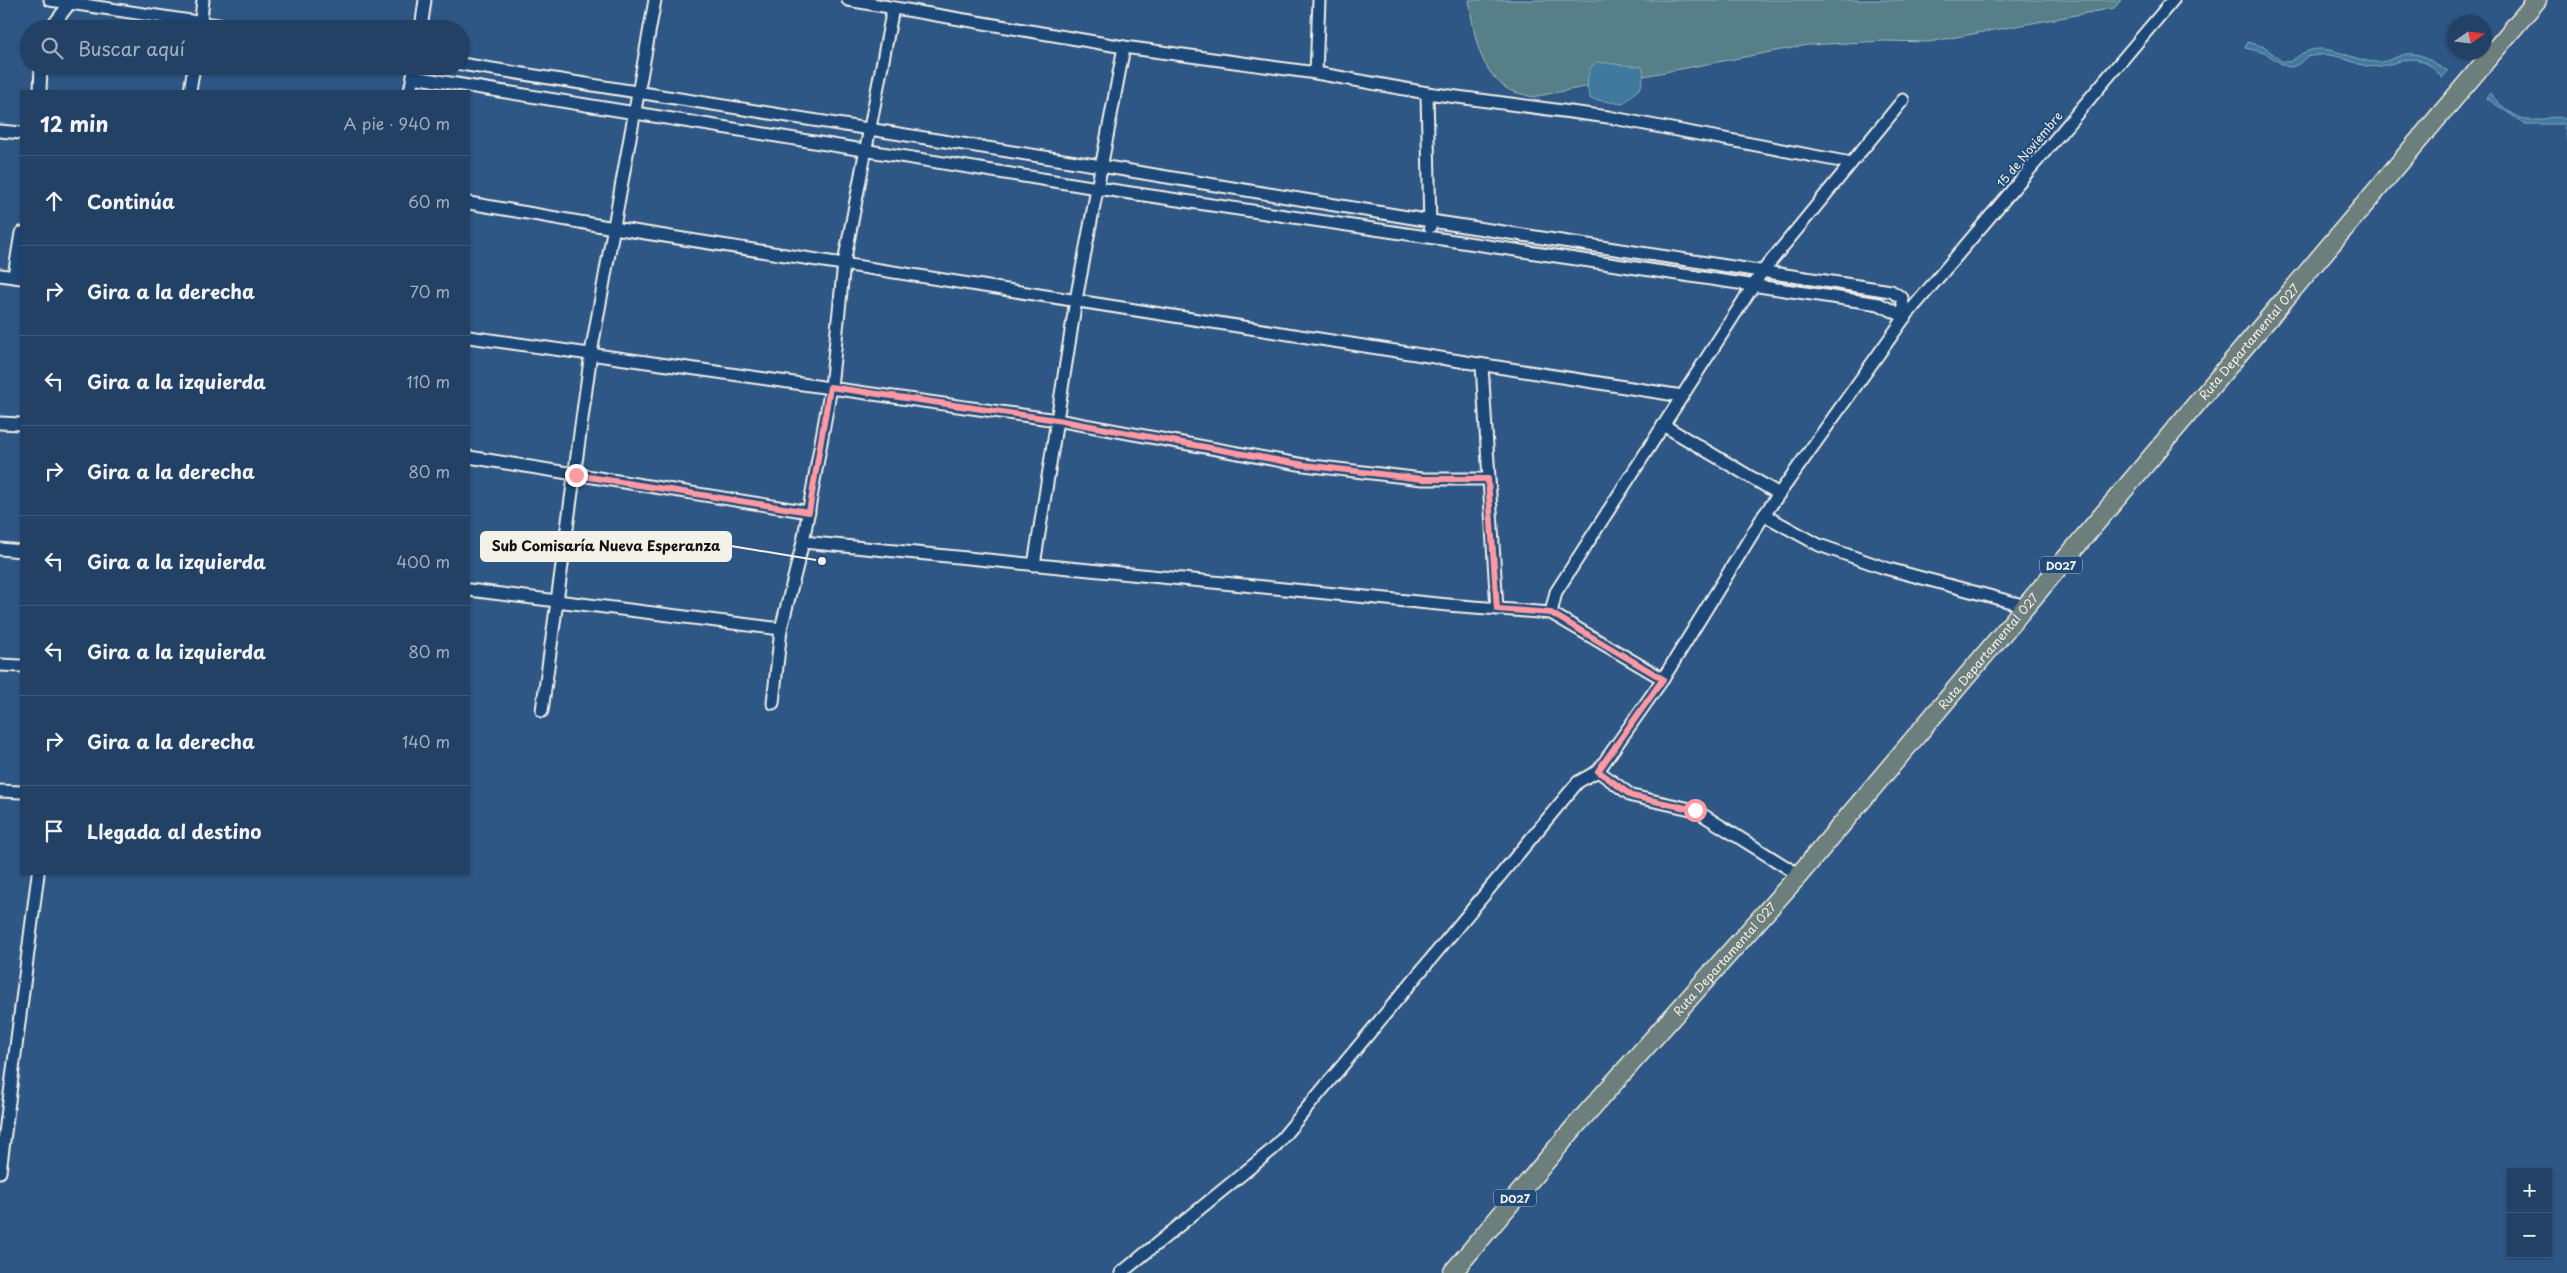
<!DOCTYPE html>
<html lang="es">
<head>
<meta charset="utf-8">
<style>
  :root { --surface:#224164; --page:#2a486a; --text:#f1f3f6; --muted:#a2afbf; --line:#3f5a78 }
  body { margin:0; font-family:"Playpen Sans",sans-serif; background:var(--page); color:var(--text) }
  .controls { position:absolute; right:15px; bottom:15px; display:grid; overflow:hidden; border-radius:0px; box-shadow:0 1px 4px #0004 }
  .controls button { width:45px; height:45px; display:grid; place-items:center; padding:0; border:0; border-bottom:1px solid var(--line); background:var(--surface); color:var(--text); font:25px sans-serif }
  .compass { position:absolute; left:2447px; top:15px; width:45px; height:45px; border-radius:50%; background:var(--surface); box-shadow:0 1px 4px #0004; rotate:76deg }
  .stop { position:absolute; width:15px; height:15px; margin:-11px; border:4px solid #ff9aa2; border-radius:50%; background:#fff }
  .stop.end { background:#ff9aa2; border-color:#fff; box-shadow:0 1px 5px #0008 }
  .list { margin:0; padding:0; list-style:none }
  h2 { display:flex; justify-content:space-between; align-items:center; height:65px; margin:0; padding:0 20px; font-size:21px }
  h2 small { font-size:16px; font-weight:400; color:var(--muted) }
  .list li { display:grid; grid-template-columns:32px 1fr auto; gap:15px; align-items:center; box-sizing:border-box; height:90px; padding:0 20px; border-top:1px solid var(--line) }
  .list b { display:block; font-size:19px; white-space:nowrap }
  .list em { font-size:16px; font-style:normal; color:var(--muted) }
  .icon { flex:none; width:28px; height:28px; fill:none; stroke:currentColor; stroke-width:2; stroke-linecap:round; stroke-linejoin:round }
  .map { position:relative; flex:none; width:2567px; height:1273px; overflow:hidden }
  .search { position:absolute; background:var(--surface); box-shadow:0 1px 4px #0004; left:20px; top:20px; width:450px; height:55px; display:flex; align-items:center; gap:12px; box-sizing:border-box; padding:0 18px; border-radius:28px; color:var(--muted); font-size:19px }
  .panel { position:absolute; background:var(--surface); box-shadow:0 1px 4px #0004; left:20px; top:90px; width:450px; height:785px; border-radius:0px }
  .map>svg:first-child { display:block }
  .green { fill:#567f87; stroke:#a5b8b8 }
  .water { fill:#41799e; stroke:#89a9bc }
  .lines { fill:none; stroke-linecap:round; stroke-linejoin:round }
  .street-casing { stroke:#f4f1e8; stroke-width:15 }
  .primary-casing { stroke:#f4f1e8; stroke-width:21 }
  .street { stroke:#1f4a7a; stroke-width:11 }
  .primary { stroke:#6c7f7c; stroke-width:18 }
  .route { stroke:#ff9aa2; stroke-width:6 }
  .labels { text-anchor:middle; dominant-baseline:central; stroke-width:4; stroke-linejoin:round; paint-order:stroke }
  .shield { fill:#1f4a7a; stroke:#b4bfc7; stroke-width:1 }
  .shield-label { font-size:11px; font-weight:bold; fill:#f4f1e8 }
  .street-label { font-size:12px; fill:#f4f1e8; stroke:#1f4a7a }
  .leader { fill:none; stroke:#f4f1e8; stroke-width:2 }
  .callout-dot { fill:#f4f1e8; stroke:#1f4a7a; stroke-width:2 }
  .callout { fill:#f4f1e8; stroke:#f4f1e8; stroke-width:2 }
  .callout-label { font-size:14px; text-anchor:middle; font-weight:bold; fill:#111 }
</style>
</head>
<body>
<div class="map">
<svg width="2567" height="1273" viewBox="0 0 2567 1273">
  <rect width="100%" height="100%" fill="#2e5786"/>
  <filter id="ink" filterUnits="userSpaceOnUse"><feTurbulence type="fractalNoise" baseFrequency=".02" numOctaves="2"/><feDisplacementMap in="SourceGraphic" scale="10" xChannelSelector="R" yChannelSelector="G"/><feConvolveMatrix kernelMatrix="1 2 1 2 8 2 1 2 1" color-interpolation-filters="sRGB"/></filter>
  <g filter="url(#ink)">
    <path class="green" d="M1469,0H2121L2114,8L1929,42L1884,41L1808,45L1532,97C1524,94 1513,93 1506,88C1477,67 1474,32 1469,0Z"/>
    <g class="water">
      <path d="M2247,42L2265,47L2281,61L2289,62C2295,59 2300,54 2305,52C2330,41 2356,64 2381,62C2392,61 2401,52 2414,54C2427,55 2436,66 2448,71L2442,78C2413,41 2397,71 2367,66C2354,64 2342,56 2329,55C2322,54 2313,56 2306,57C2290,75 2284,65 2268,55C2262,51 2252,50 2245,48Z"/>
      <path d="M1597,62L1642,67L1644,72L1641,87L1623,104L1591,99C1585,90 1586,67 1597,62Z"/>
      <path d="M2490,93C2501,107 2519,122 2537,120C2549,119 2555,114 2567,120V140L2566,131L2563,124H2525L2486,98Z"/>
    </g>
    <g class="lines">
      <defs>
        <g id="street">
          <polyline points="50,0 244,29"/>
          <polyline points="848,0 1124,47 1316,73 1427,93 1430,227"/>
          <polyline points="50,29 70,3 70,0"/>
          <polyline points="200,29 203,0"/>
          <polyline points="421,29 425,0"/>
          <polyline points="461,64 1101,166 1431,221 1891,291 1902,298 1905,317"/>
          <polyline points="1316,73 1319,0"/>
          <polyline points="413,77 1097,188 1879,304 1905,317"/>
          <polyline points="40,91 41,66"/>
          <polyline points="190,91 194,66"/>
          <polyline points="410,91 415,66"/>
          <polyline points="1427,93 1608,117 1851,163"/>
          <polyline points="0,131 21,133"/>
          <polyline points="469,203 614,228 1682,396"/>
          <polyline points="0,275 21,278"/>
          <polyline points="14,276 21,233"/>
          <polyline points="469,337 1057,420 1304,465 1422,479 1488,479"/>
          <polyline points="1482,365 1497,609"/>
          <polyline points="0,423 21,424"/>
          <polyline points="1663,425 1779,494"/>
          <polyline points="469,457 809,512"/>
          <polyline points="1764,515 1663,679 1598,771 1632,796 1695,810 1799,875"/>
          <polyline points="803,542 1448,605 1551,613 1663,679"/>
          <polyline points="0,549 21,551"/>
          <polyline points="1034,565 1076,300 1124,47"/>
          <polyline points="469,590 781,629 803,542 831,387 844,263 893,8"/>
          <polyline points="2026,606 1885,568 1819,545 1764,515 1905,317 2173,0"/>
          <polyline points="1551,613 1556,592 1762,272 1903,100"/>
          <polyline points="0,665 21,666"/>
          <polyline points="773,703 781,629"/>
          <polyline points="542,711 591,353 655,0"/>
          <polyline points="0,791 21,792"/>
          <polyline points="0,1172 38,874"/>
          <polyline points="1121,1273 1273,1149 1578,782 1598,771"/>
        </g>
        <g id="primary">
          <path id="s1" d="M1452,1273L1578,1123L1799,875L2537,0"/>
        </g>
      </defs>
      <use href="#street" class="street-casing"/>
      <use href="#primary" class="primary-casing"/>
      <use href="#street" class="street"/>
      <use href="#primary" class="primary"/>
    </g>
  </g>
  <g class="lines" filter="url(#ink)">
    <polyline class="route" points="576,475 809,512 830,387 1057,420 1304,465 1422,479 1488,479 1497,609 1551,613 1663,679 1598,771 1632,796 1695,810"/>
  </g>
  <g class="labels">
    <g class="shield">
      <rect x="2040" y="556.5" width="42" height="17" rx="4"/>
      <rect x="1494" y="1189.5" width="42" height="17" rx="4"/>
    </g>
    <g class="shield-label">
      <text x="2061" y="565">D027</text>
      <text x="1515" y="1198">D027</text>
    </g>
    <g class="street-label">
      <text transform="translate(2029 149) rotate(-50)">15 de Noviembre</text>
      <text stroke="none"><textPath href="#s1" startOffset="1226">Ruta Departamental 027</textPath></text>
      <text stroke="none"><textPath href="#s1" startOffset="821">Ruta Departamental 027</textPath></text>
      <text stroke="none"><textPath href="#s1" startOffset="416">Ruta Departamental 027</textPath></text>
    </g>
  </g>
  <path class="leader" d="M822 561L731 546"/>
  <circle class="callout-dot" cx="822" cy="561" r="5"/>
  <rect class="callout" x="481" y="532" width="250" height="29" rx="5"/>
  <g class="callout-label">
    <text x="606" y="551">Sub Comisaría Nueva Esperanza</text>
  </g>
</svg>
<div class="controls">
<button>+</button>
<button>−</button>
</div>
<svg class="compass" viewBox="-18 -18 36 36"><path d="M0-13l5 13h-10z" fill="#e53935"/><path d="M0 13l5-13h-10z" fill="#a2afbf"/></svg>
<div class="stop" style="left:1695px;top:810px"></div>
<div class="stop end" style="left:576px;top:475px"></div>
<div class="search"><svg class="icon" aria-label="search" viewBox="0 0 24 24"><circle cx="10" cy="10" r="6"/><path d="M15 15l6 6"/></svg>Buscar aquí</div>
<section class="panel">
<h2>12 min<small>A pie · 940 m</small></h2>
<ul class="list">
<li><svg class="icon" aria-label="ahead" viewBox="0 0 24 24"><path d="M12 20V5M6 11l6-6 6 6"/></svg><div><b>Continúa</b></div><em>60 m</em></li>
<li><svg class="icon" aria-label="right" viewBox="0 0 24 24"><path d="M7 20v-9h11M14 6l5 5-5 5"/></svg><div><b>Gira a la derecha</b></div><em>70 m</em></li>
<li><svg class="icon" aria-label="left" viewBox="0 0 24 24"><path d="M17 20v-9H6M10 6l-5 5 5 5"/></svg><div><b>Gira a la izquierda</b></div><em>110 m</em></li>
<li><svg class="icon" aria-label="right" viewBox="0 0 24 24"><path d="M7 20v-9h11M14 6l5 5-5 5"/></svg><div><b>Gira a la derecha</b></div><em>80 m</em></li>
<li><svg class="icon" aria-label="left" viewBox="0 0 24 24"><path d="M17 20v-9H6M10 6l-5 5 5 5"/></svg><div><b>Gira a la izquierda</b></div><em>400 m</em></li>
<li><svg class="icon" aria-label="left" viewBox="0 0 24 24"><path d="M17 20v-9H6M10 6l-5 5 5 5"/></svg><div><b>Gira a la izquierda</b></div><em>80 m</em></li>
<li><svg class="icon" aria-label="right" viewBox="0 0 24 24"><path d="M7 20v-9h11M14 6l5 5-5 5"/></svg><div><b>Gira a la derecha</b></div><em>140 m</em></li>
<li><svg class="icon" aria-label="arrive" viewBox="0 0 24 24"><path d="M6 21V4h12l-3 4 3 4H6"/></svg><div><b>Llegada al destino</b></div></li>
</ul>
</section>
</div>
</body>
</html>
